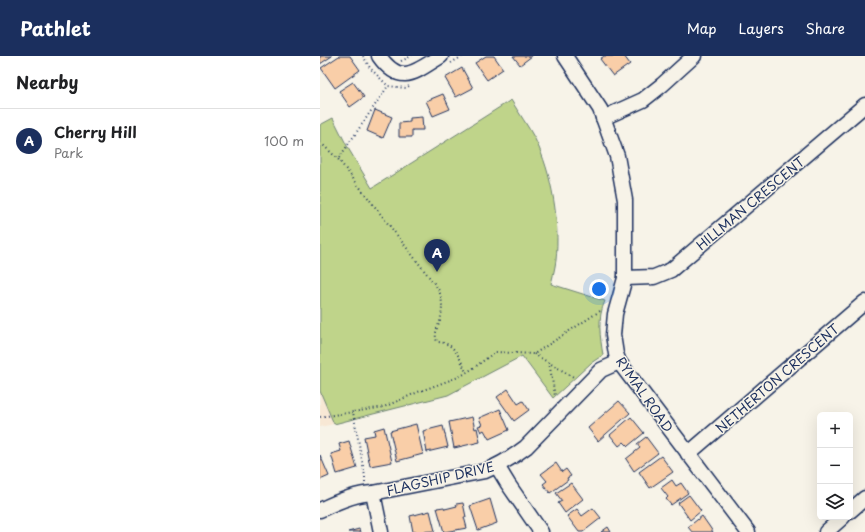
<!DOCTYPE html>
<html lang="en">
<head>
<meta charset="utf-8">
<style>
  :root { --surface:#fff; --page:#f6f6f6; --text:#202124; --muted:#757577; --line:#e0e0e0; --accent:#1b2f5e }
  body { margin:0; font-family:"Playpen Sans",sans-serif; background:var(--page); color:var(--text) }
  .controls { position:absolute; right:12px; bottom:12px; display:grid; overflow:hidden; border-radius:6px; box-shadow:0 4px 16px #0002 }
  .controls button { width:36px; height:36px; display:grid; place-items:center; padding:0; border:0; border-bottom:1px solid var(--line); background:var(--surface); color:var(--text); font:20px sans-serif }
  .you { position:absolute; left:279px; top:233px; width:14px; height:14px; margin:-10px; border:3px solid #fff; border-radius:50%; background:#1a73e8; box-shadow:0 0 0 6px #1a73e833 }
  .badge { display:grid; place-items:center; width:26px; height:26px; border-radius:50%; background:var(--accent); color:#fff; font-size:13px; font-weight:700 }
  .pin { position:absolute; translate:-50% -33px; filter:drop-shadow(0 1px 2px #0008) }
  .pin::after { content:''; position:absolute; top:21px; width:14px; height:12px; background:inherit; clip-path:polygon(0 0,100% 0,50% 100%) }
  .list { margin:0; padding:0; list-style:none }
  h2 { display:flex; justify-content:space-between; align-items:center; height:52px; margin:0; padding:0 16px; font-size:17px }
  h2 small { font-size:13px; font-weight:400; color:var(--muted) }
  .list li { display:grid; grid-template-columns:26px 1fr auto; gap:12px; align-items:center; box-sizing:border-box; height:64px; padding:0 16px; border-top:1px solid var(--line) }
  .list b { display:block; font-size:15px; white-space:nowrap }
  .list p { margin:0; font-size:13px; white-space:nowrap; color:var(--muted) }
  .list em { font-size:13px; font-style:normal; color:var(--muted) }
  .icon { flex:none; width:22px; height:22px; fill:none; stroke:currentColor; stroke-width:2; stroke-linecap:round; stroke-linejoin:round }
  .map { position:relative; flex:none; width:545px; height:476px; overflow:hidden }
  header { display:flex; align-items:center; gap:24px; box-sizing:border-box; height:56px; padding:0 20px; background:var(--accent); color:#fff }
  header strong { font-size:19px }
  nav { display:flex; gap:22px; margin-inline-start:auto; font-size:14px }
  main { display:flex }
  aside { flex:1; background:var(--surface) }
  .map>svg:first-child { display:block }
  .built { fill:#f8e8d5 }
  .green { fill:#bfd48a; stroke:#6d8274 }
  .building { fill:#f9cea8; stroke:#1b2f5e }
  .lines { fill:none; stroke-linecap:round; stroke-linejoin:round }
  .minor-casing { stroke:#1b2f5e; stroke-width:17 }
  .path { stroke:#1b2f5e; stroke-width:2; stroke-dasharray:1 3; stroke-linecap:butt }
  .minor { stroke:#f7f3e8; stroke-width:14 }
  .labels { text-anchor:middle; dominant-baseline:central; stroke-width:3; stroke-linejoin:round; paint-order:stroke }
  .street-label { font-size:13px; fill:#1b2f5e; stroke:#f7f3e8 }
</style>
</head>
<body>
<header>
<strong>Pathlet</strong>
<nav><a>Map</a><a>Layers</a><a>Share</a></nav>
</header>
<main>
<aside>
<h2>Nearby<small></small></h2>
<ul class="list">
<li><span class="badge">A</span><div><b>Cherry Hill</b><p>Park</p></div><em>100 m</em></li>
</ul>
</aside>
<div class="map">
<svg width="545" height="476" viewBox="0 0 545 476">
  <rect width="100%" height="100%" fill="#f7f3e8"/>
  <filter id="ink" filterUnits="userSpaceOnUse"><feTurbulence type="fractalNoise" baseFrequency=".025" numOctaves="2"/><feDisplacementMap in="SourceGraphic" scale="8" xChannelSelector="R" yChannelSelector="G"/><feConvolveMatrix kernelMatrix="1 2 1 2 8 2 1 2 1" color-interpolation-filters="sRGB"/></filter>
  <g filter="url(#ink)">
    <polygon class="built" points="0,335 14,368 0,371"/>
    <path class="green" d="M191,44C199,57 208,70 215,83C232,117 240,166 236,204C235,212 233,220 231,228L285,245C277,262 280,281 283,299L271,307L233,342L202,300L128,339L14,368L0,335V69L13,62L28,92L52,132Z"/>
    <g class="building">
      <polygon points="0,0 12,0 0,8"/>
      <polygon points="19,0 30,0 40,14 15,32 1,12"/>
      <polygon points="166,0 174,0 183,13 167,24 155,7"/>
      <polygon points="193,0 212,0 200,9"/>
      <polygon points="284,0 304,0 310,8 293,20 280,3"/>
      <polygon points="142,12 153,32 136,41 125,22"/>
      <polygon points="33,26 44,41 30,51 19,35"/>
      <polygon points="123,38 130,53 113,60 106,45"/>
      <polygon points="55,54 72,61 63,82 47,75"/>
      <polygon points="102,61 103,74 92,74 92,81 79,81 79,67 90,66 90,62"/>
      <polygon points="188,333 198,348 203,345 209,354 194,365 177,341"/>
      <polygon points="299,345 310,357 278,385 268,372"/>
      <polygon points="180,353 189,374 169,383 164,374 161,376 158,370 162,369 159,362"/>
      <polygon points="152,361 155,373 157,372 160,386 134,392 129,366"/>
      <polygon points="311,361 324,377 308,390 304,386 299,390 290,379"/>
      <polygon points="96,368 103,398 77,405 70,375"/>
      <polygon points="123,370 128,391 107,396 103,375"/>
      <polygon points="64,371 72,406 50,410 44,381 55,379 54,374"/>
      <polygon points="326,381 338,397 314,415 306,403 320,392 317,388"/>
      <polygon points="29,385 37,412 17,418 11,398 21,395 19,388"/>
      <polygon points="0,399 9,420 0,424"/>
      <polygon points="341,400 353,416 330,432 319,416"/>
      <polygon points="236,407 242,416 246,413 251,420 247,422 248,424 230,437 223,428 227,425 221,418"/>
      <polygon points="352,424 356,430 361,427 368,437 351,449 346,443 348,441 341,432"/>
      <polygon points="251,427 263,443 245,457 238,447 242,445 236,437"/>
      <polygon points="369,439 381,455 370,464 358,447"/>
      <polygon points="170,443 177,467 158,474 150,450"/>
      <polygon points="143,447 146,461 144,461 147,472 124,476 117,452 124,451 125,453 137,450 136,448"/>
      <polygon points="273,452 281,462 263,476 259,476 247,460 257,453 262,460"/>
      <polygon points="110,455 115,475 93,476 90,460"/>
      <polygon points="382,460 389,470 393,476 372,476 368,471"/>
      <polygon points="288,471 291,476 281,476"/>
      <polygon points="39,473 40,476 28,476"/>
    </g>
    <g class="lines">
      <defs>
        <g id="minor">
          <path d="M59,0C81,31 95,16 121,0"/>
          <polyline points="245,0 280,53 297,100 305,144 305,222 295,258 293,279 296,298 299,306 428,476"/>
          <polyline points="283,62 323,44 342,29 374,0"/>
          <polyline points="305,222 334,221 351,214 545,49"/>
          <polyline points="368,398 545,246"/>
          <polyline points="177,410 188,428 221,476"/>
          <polyline points="53,437 61,476"/>
          <path d="M0,454C16,446 34,438 53,437L165,415C180,409 193,401 206,391L281,314L299,306"/>
          <polyline points="530,455 545,442"/>
          <polyline points="506,476 523,461"/>
        </g>
      </defs>
      <use href="#minor" class="minor-casing"/>
      <g class="path">
        <polyline points="43,0 50,12 68,30 86,32 89,30"/>
        <polyline points="81,5 92,0"/>
        <polyline points="131,7 143,0"/>
        <path d="M0,88L3,89L18,103L117,231C123,241 123,253 120,265C117,273 114,277 117,286C135,286 140,303 146,316"/>
        <polyline points="19,102 68,30"/>
        <polyline points="214,298 255,322"/>
        <polyline points="229,306 235,340"/>
        <polyline points="0,361 33,356"/>
        <polyline points="45,426 45,420 33,356 64,351 98,336 141,320 155,311 175,296 214,298 280,255"/>
      </g>
      <use href="#minor" class="minor"/>
    </g>
  </g>
  <g class="labels">
    <g class="street-label">
      <text transform="translate(430 147) rotate(-40)">HILLMAN CRESCENT</text>
      <text transform="translate(457 322) rotate(-41)">NETHERTON CRESCENT</text>
      <text transform="translate(325 338) rotate(55)">RYMAL ROAD</text>
      <text transform="translate(120 422) rotate(-13)">FLAGSHIP DRIVE</text>
    </g>
  </g>
</svg>
<div class="controls">
<button>+</button>
<button>−</button>
<button><svg class="icon" aria-label="layers" viewBox="0 0 24 24"><path d="M12 4l9 5-9 5-9-5zM3 14l9 5 9-5"/></svg></button>
</div>
<div class="you"></div>
<div class="pin badge" style="left:117px;top:216px">A</div>
</div>
</main>
</body>
</html>
